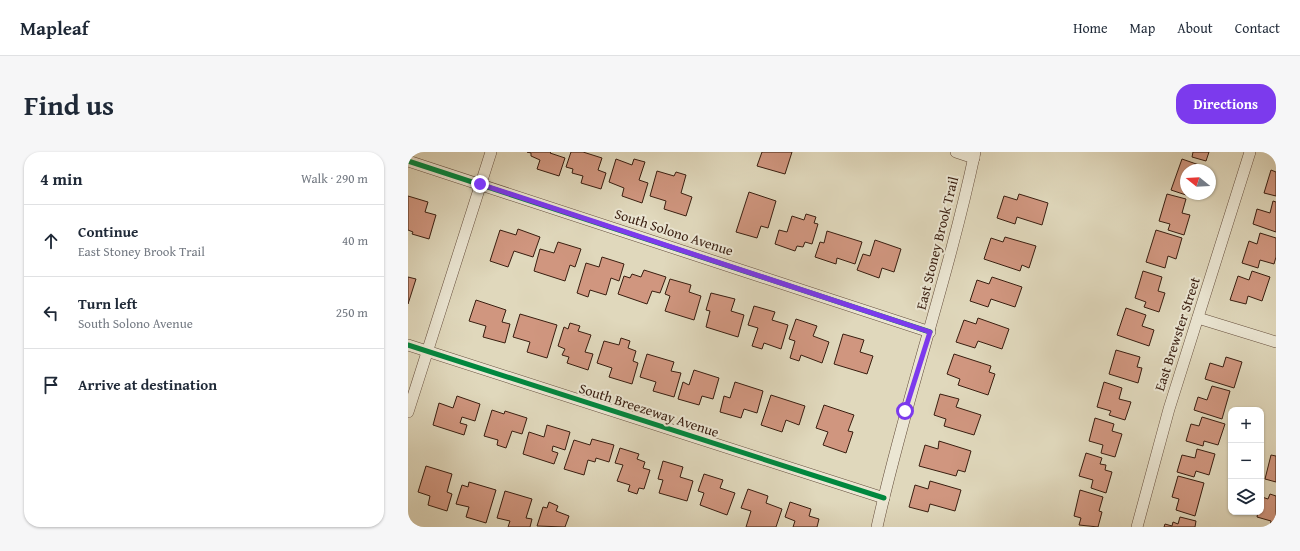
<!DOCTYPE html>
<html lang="en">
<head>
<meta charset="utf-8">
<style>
  :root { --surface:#fff; --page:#f6f6f7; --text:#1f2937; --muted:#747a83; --line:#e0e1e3; --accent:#7c3aed }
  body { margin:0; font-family:"Gentium Book Plus",serif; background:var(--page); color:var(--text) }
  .controls { position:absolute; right:12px; bottom:12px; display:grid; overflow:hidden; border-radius:8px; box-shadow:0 1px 3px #0004 }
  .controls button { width:36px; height:36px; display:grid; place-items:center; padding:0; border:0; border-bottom:1px solid var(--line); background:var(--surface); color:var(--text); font:20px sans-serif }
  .compass { position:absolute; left:772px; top:12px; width:36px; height:36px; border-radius:50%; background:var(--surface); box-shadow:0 1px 3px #0004; rotate:288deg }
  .stop { position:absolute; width:12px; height:12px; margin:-9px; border:3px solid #7c3aed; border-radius:50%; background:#fff }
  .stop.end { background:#7c3aed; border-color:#fff; box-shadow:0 1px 4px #0008 }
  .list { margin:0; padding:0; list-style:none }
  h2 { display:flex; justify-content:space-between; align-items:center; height:52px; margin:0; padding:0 16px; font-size:17px }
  h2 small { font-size:13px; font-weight:400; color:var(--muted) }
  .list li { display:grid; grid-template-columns:26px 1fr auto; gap:12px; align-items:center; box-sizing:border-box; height:72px; padding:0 16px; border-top:1px solid var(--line) }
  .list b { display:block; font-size:15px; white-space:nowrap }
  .list p { margin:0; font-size:13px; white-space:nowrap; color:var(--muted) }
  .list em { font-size:13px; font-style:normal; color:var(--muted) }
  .icon { flex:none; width:22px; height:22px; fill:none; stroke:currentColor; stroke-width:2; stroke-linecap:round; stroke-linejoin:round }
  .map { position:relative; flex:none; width:868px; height:375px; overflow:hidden; border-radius:16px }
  header { display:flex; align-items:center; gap:24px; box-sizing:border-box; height:56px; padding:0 20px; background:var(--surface); border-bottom:1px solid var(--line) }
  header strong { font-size:19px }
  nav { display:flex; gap:22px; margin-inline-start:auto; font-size:14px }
  .intro { display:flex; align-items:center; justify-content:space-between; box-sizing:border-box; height:96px; padding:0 24px }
  h1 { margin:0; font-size:28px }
  .button { padding:10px 18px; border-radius:16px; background:var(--accent); color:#fff; font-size:14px; font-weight:700 }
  main { display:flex; gap:24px; padding:0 24px }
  aside { flex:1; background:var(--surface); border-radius:16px; box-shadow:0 1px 3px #0004 }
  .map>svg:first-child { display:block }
  .building { fill:#d0967f; stroke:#391e10 }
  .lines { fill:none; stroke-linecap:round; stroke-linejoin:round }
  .minor-casing { stroke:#634c3b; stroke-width:12 }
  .minor { stroke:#ebe6d3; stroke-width:11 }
  .cycleway-casing { stroke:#ebe6d3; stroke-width:8 }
  .cycleway { stroke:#00873e; stroke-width:5 }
  .route { stroke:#7c3aed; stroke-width:5 }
  .labels { text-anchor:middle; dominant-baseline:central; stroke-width:4; stroke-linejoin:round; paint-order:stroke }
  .street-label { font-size:14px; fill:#391e10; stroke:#ebe6d3 }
</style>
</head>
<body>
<header>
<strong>Mapleaf</strong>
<nav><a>Home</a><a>Map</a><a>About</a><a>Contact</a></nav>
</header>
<div class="intro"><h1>Find us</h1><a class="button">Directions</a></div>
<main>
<aside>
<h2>4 min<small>Walk · 290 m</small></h2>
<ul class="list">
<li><svg class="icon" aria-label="ahead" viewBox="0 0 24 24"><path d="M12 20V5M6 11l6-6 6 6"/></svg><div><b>Continue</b><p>East Stoney Brook Trail</p></div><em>40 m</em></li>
<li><svg class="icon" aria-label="left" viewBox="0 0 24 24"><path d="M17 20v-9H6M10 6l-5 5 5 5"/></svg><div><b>Turn left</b><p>South Solono Avenue</p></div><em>250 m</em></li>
<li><svg class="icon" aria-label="arrive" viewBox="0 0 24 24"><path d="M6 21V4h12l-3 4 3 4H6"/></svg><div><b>Arrive at destination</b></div></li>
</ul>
</aside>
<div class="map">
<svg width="868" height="375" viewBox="0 0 868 375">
  <rect width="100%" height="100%" fill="#e0d8bc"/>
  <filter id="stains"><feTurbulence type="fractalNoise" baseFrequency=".005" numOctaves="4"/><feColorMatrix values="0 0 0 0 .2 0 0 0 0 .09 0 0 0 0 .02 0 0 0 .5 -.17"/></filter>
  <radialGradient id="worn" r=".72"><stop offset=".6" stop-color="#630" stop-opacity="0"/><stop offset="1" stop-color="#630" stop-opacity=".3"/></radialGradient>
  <g class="building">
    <polygon points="119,0 143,0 142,1 157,6 151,24 129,17 132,8 123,4 123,1"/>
    <polygon points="163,0 175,0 194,6 190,18 198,21 193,37 173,31 175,24 164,21 165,17 158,15"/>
    <polygon points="354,0 384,0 377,22 349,14"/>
    <polygon points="785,0 801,0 798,9 784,5"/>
    <polygon points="208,7 224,13 226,7 237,10 231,28 240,31 234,51 214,44 216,36 201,30"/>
    <polygon points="774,7 794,14 792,18 778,18 778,42 789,42 787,46 763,38"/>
    <polygon points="863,18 868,20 868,44 856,41"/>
    <polygon points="249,19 266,24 268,20 278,23 273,41 284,45 278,64 256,57 258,49 242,44"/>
    <polygon points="341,40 368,49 360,76 353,74 349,86 328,80"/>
    <polygon points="611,42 640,51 634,73 609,65 607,72 589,66 596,44 609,48"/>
    <polygon points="759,42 778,47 774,61 782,63 776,83 760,78 762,72 751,69"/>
    <polygon points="0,44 20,50 17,60 28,63 21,87 4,82 5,80 0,78"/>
    <polygon points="865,49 868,50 868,80 845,72 849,57 862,61"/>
    <polygon points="398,62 408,65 406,71 410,72 404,92 397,90 395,95 389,94 387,99 367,92 371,78 379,80 384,64 396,68"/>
    <polygon points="110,77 132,85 125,105 106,99 100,115 82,109 92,78 108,83"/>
    <polygon points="748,78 774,86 768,107 760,104 757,116 738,110"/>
    <polygon points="419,79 454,90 447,112 429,106 428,112 407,105 412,90 416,91"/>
    <polygon points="852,81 868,86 868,105 866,112 852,108 850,116 834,111 841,89 849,92"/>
    <polygon points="597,85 628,94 621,116 614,113 612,119 576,107 583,86 595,90"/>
    <polygon points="467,88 493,97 486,120 474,116 471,126 449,118 455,102 462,104"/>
    <polygon points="150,90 173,97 167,115 162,113 157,129 126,119 132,97 146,101"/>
    <polygon points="194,105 216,112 211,129 203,126 198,143 182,138 180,145 169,141 178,111 191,115"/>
    <polygon points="236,118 258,125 252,141 244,139 239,152 210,142 216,124 222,126 224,122 233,125"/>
    <polygon points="735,119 754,125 750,139 757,141 751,160 736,155 738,150 727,146"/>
    <polygon points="844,119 862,125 854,149 840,144 838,152 822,148 830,124 841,128"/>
    <polygon points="0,125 8,127 0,152"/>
    <polygon points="584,125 614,135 607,155 583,147 580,155 562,149 569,128 581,132"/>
    <polygon points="262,127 283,133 281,140 293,144 286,168 257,159 262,144 257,142"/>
    <polygon points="303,141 327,147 323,159 336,163 330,185 298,175 302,159 298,158"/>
    <polygon points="68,148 98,158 94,170 102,172 97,191 75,185 78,174 61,169"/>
    <polygon points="346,154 367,160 364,168 380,173 373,197 356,191 354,197 344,194 350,176 340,173"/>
    <polygon points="718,156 738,163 734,174 746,178 741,194 709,183"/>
    <polygon points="112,162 149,173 139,206 119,200 122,190 105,185"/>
    <polygon points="570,166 601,177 594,197 570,189 567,196 548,190 556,168 568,172"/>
    <polygon points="388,167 409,174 405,184 421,190 414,211 393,203 391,209 382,206 387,189 381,187"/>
    <polygon points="162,171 172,174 170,179 183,183 177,200 185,202 180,218 159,211 161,205 154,203 157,197 150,194 156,175 160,177"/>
    <polygon points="435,182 456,188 452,200 465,204 459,222 426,212"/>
    <polygon points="213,186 222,189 220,196 228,199 225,209 230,211 224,232 201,225 204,216 189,211 196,189 211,193"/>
    <polygon points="708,198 732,205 729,215 734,216 730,231 701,222"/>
    <polygon points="239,202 266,210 263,219 273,221 266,245 245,239 248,230 232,225"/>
    <polygon points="546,202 583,214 581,220 587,222 580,243 550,233 552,227 539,222"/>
    <polygon points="818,205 834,210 826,236 797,227 802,211 815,215"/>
    <polygon points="286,218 311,226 305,247 294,244 291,253 270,247 275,230 281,233"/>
    <polygon points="327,230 355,239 349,261 336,257 333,266 312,260 316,244 322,246"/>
    <polygon points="696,230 714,236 711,247 723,250 717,268 701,263 703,259 689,255"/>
    <polygon points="804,234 822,239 814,267 786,258 790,245 799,248"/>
    <polygon points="532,242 551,247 548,255 573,263 566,283 536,274 538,267 526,263"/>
    <polygon points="363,243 397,254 391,273 378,268 374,280 353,273"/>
    <polygon points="49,244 72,252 67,269 54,265 52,271 59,273 56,283 25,273 31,251 45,256"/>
    <polygon points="416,253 446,263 440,279 445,280 438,301 415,293 420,280 408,276"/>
    <polygon points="84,258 96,262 97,259 119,266 114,282 104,279 98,296 89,293 90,288 76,284"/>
    <polygon points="794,265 817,272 810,293 796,289 795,294 778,289 783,272 791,274"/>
    <polygon points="687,266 706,272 704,279 714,282 707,305 693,301 695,293 681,289"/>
    <polygon points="139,273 162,280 157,298 145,294 144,299 150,301 146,312 115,302 121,280 136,285"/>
    <polygon points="184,287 206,293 201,310 188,306 187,310 180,308 176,323 156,317 166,288 182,293"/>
    <polygon points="531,289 563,299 557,320 550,318 548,324 511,314 517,293 530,297"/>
    <polygon points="212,296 231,302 229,307 237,310 235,316 242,318 236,337 231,336 229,342 220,339 222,333 209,329 215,313 207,311"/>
    <polygon points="789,297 807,302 801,323 788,319 786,325 769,320 774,303 787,306"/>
    <polygon points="678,301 694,306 692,312 698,313 697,318 704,320 698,341 683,336 685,328 671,324"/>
    <polygon points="863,303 868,304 868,330 857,327"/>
    <polygon points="255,309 275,315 272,325 285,329 279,349 251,341 255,328 250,327"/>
    <polygon points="18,314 44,322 39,340 44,342 39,359 20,353 22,344 10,340"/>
    <polygon points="296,322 315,328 312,336 327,341 319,363 292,353 296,341 290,339"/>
    <polygon points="770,324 796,331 787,364 768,358 771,347 764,345"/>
    <polygon points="522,329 553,338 547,359 522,352 520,360 501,355 507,333 520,337"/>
    <polygon points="61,330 88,338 78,371 58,365 61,355 48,352 54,333 60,335"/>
    <polygon points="340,337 360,344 358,351 374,357 368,375 338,375 343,359 333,356"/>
    <polygon points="672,338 695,345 691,359 694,360 690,375 671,373 673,366 666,364"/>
    <polygon points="97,339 124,347 118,366 124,367 122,375 100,375 102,369 89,366"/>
    <polygon points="862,342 868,344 868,375 862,375 863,369 849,365 850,360 853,360 854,345 860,347"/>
    <polygon points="141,350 150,354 148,359 161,364 157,375 129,374 135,355 139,356"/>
    <polygon points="382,350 403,357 401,364 411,367 409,375 385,375 387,369 377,365"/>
    <polygon points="772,365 788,369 787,375 756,375 757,372 764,374 765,370 770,372"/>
  </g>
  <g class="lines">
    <defs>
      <g id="minor">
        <polyline points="548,0 566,6"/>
        <polyline points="0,9 522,180"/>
        <polyline points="790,166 868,190"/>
        <polyline points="0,193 476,346"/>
        <polyline points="0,260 83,0"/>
        <path d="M469,375C497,249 540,127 567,0"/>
        <polyline points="729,375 761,257 842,0"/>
      </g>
    </defs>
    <use href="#minor" class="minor-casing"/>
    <use href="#minor" class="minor"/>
    <defs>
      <g id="cycleway">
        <polyline points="0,9 522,180"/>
        <polyline points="0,193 476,346"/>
      </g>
    </defs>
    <use href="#cycleway" class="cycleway-casing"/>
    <use href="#cycleway" class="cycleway"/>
  </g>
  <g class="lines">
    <polyline class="route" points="72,32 522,180 497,259"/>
  </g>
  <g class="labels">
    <g class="street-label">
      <text transform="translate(266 80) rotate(18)">South Solono Avenue</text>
      <text transform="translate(529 91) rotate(-76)">East Stoney Brook Trail</text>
      <text transform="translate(769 182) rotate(-72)">East Brewster Street</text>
      <text transform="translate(241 258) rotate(18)">South Breezeway Avenue</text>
    </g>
  </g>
  <rect width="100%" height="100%" filter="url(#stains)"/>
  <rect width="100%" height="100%" fill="url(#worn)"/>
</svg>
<div class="controls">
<button>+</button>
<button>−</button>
<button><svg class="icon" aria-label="layers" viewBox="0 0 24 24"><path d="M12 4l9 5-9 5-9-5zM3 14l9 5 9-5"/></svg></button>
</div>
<svg class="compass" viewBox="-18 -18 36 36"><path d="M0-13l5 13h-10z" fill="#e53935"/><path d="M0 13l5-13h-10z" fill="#747a83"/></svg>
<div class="stop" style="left:497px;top:259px"></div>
<div class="stop end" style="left:72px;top:32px"></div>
</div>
</main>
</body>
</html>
